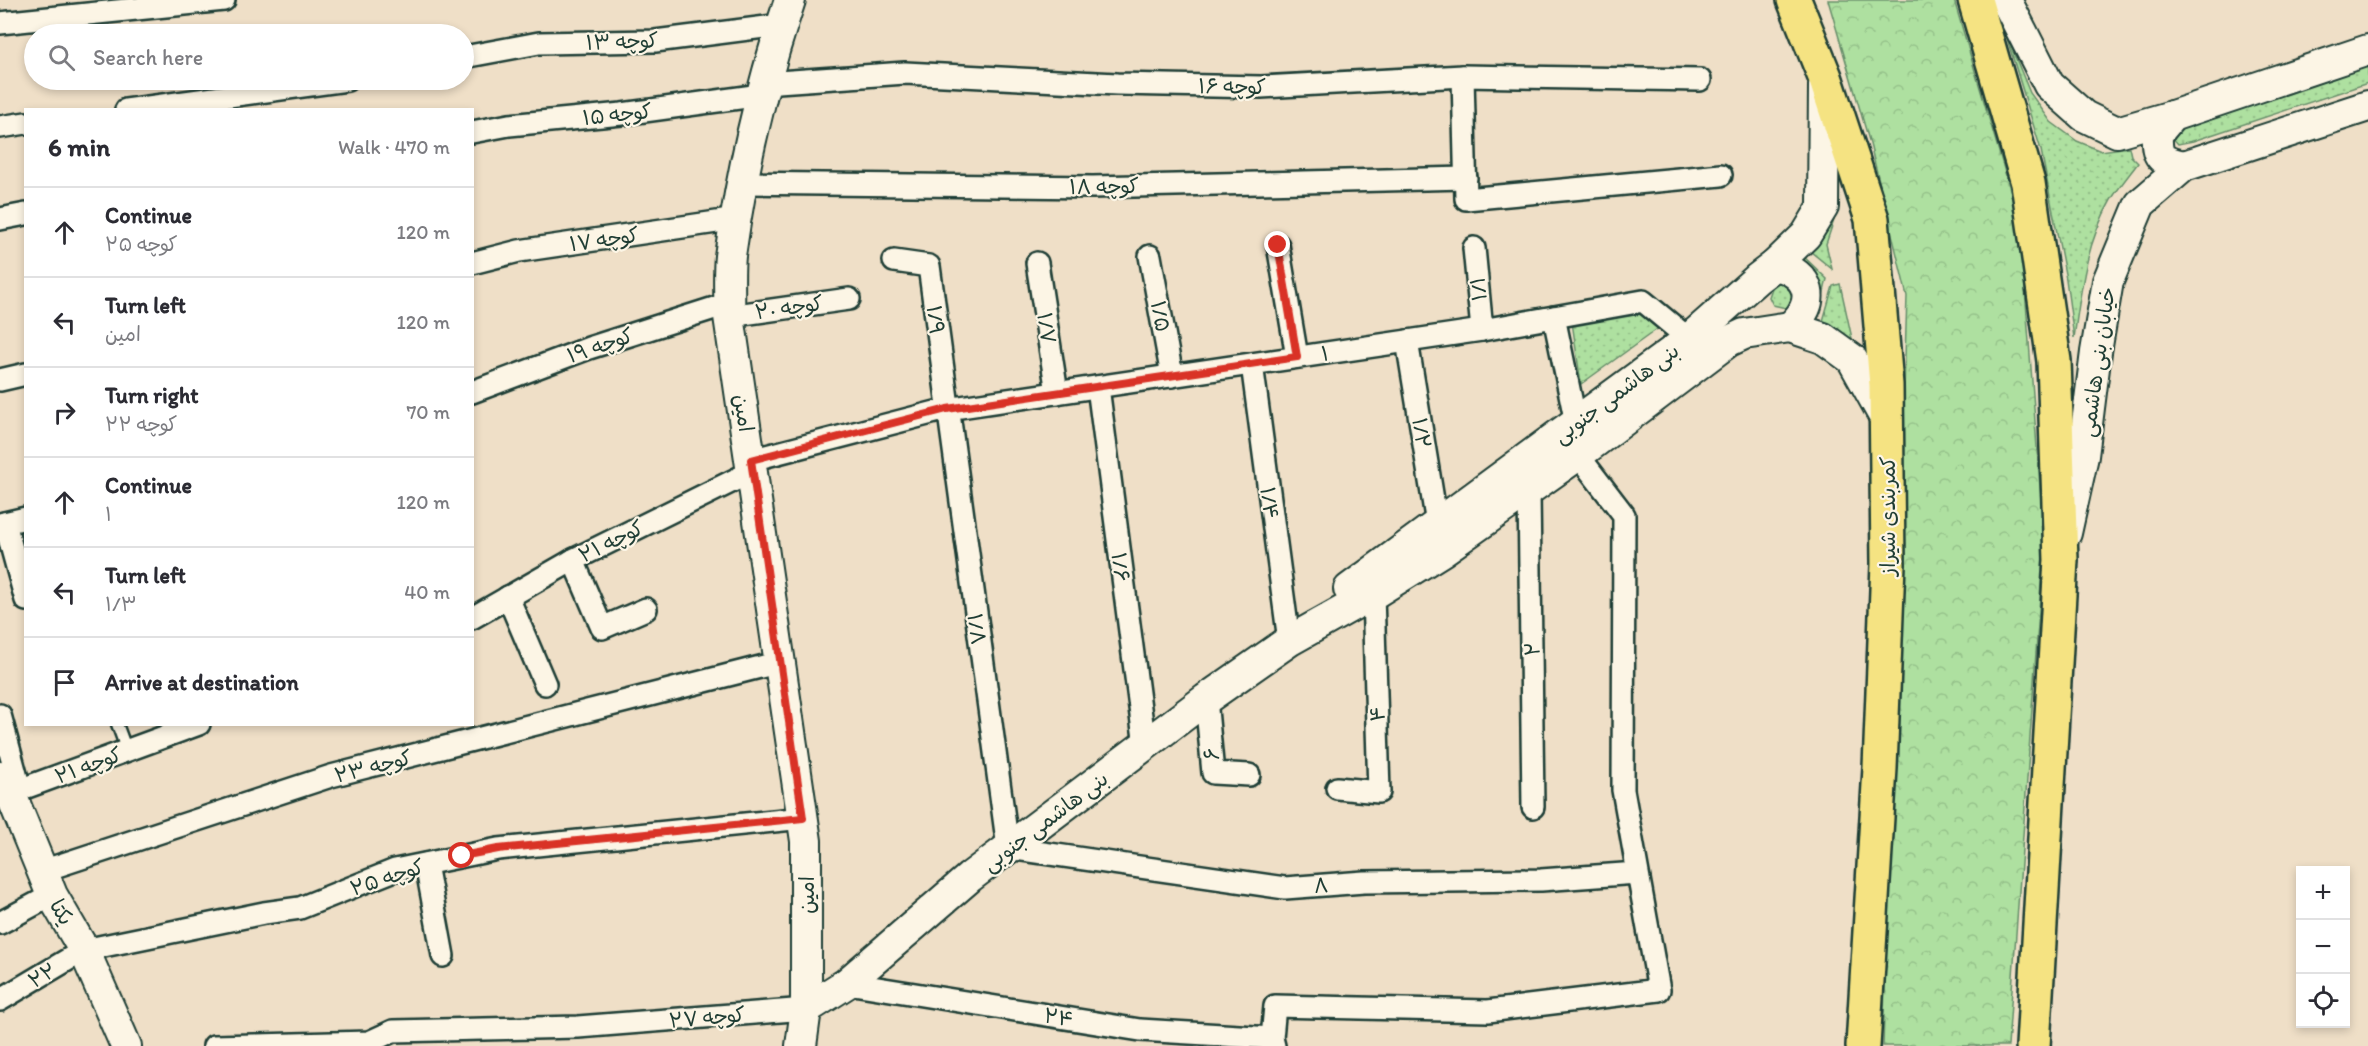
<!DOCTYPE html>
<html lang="en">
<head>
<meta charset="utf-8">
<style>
  :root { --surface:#fff; --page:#f7f7f7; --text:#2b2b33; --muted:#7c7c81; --line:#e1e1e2 }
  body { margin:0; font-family:Itim,"Playpen Sans Arabic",sans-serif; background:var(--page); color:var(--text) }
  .controls { position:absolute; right:18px; bottom:18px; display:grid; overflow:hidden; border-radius:0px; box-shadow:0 3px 9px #0003 }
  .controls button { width:54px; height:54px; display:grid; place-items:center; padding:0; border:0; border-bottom:2px solid var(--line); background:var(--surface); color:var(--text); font:30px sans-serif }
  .stop { position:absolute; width:18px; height:18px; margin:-14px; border:4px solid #d93025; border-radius:50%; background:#fff }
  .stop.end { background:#d93025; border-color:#fff; box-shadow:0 2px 6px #0008 }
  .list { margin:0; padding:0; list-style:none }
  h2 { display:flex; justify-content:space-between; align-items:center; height:78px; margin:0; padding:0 24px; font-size:26px }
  h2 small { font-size:20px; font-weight:400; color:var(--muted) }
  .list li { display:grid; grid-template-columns:39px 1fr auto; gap:18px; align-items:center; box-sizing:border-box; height:90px; padding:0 24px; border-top:2px solid var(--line) }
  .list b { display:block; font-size:22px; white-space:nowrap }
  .list p { margin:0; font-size:20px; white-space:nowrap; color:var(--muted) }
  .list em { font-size:20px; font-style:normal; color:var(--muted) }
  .icon { flex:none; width:33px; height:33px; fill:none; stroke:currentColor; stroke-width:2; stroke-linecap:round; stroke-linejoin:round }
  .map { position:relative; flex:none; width:2368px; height:1046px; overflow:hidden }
  .search { position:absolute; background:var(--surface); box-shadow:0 3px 9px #0003; left:24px; top:24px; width:450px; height:66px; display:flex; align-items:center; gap:15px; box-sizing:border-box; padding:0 21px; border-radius:33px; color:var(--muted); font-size:22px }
  .panel { position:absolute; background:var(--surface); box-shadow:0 3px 9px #0003; left:24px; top:108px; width:450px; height:618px; border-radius:0px }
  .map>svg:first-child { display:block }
  .grass { fill:url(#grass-dots); stroke:#668e6a; stroke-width:1.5 }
  .forest { fill:url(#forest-crowns); stroke:#668e6a; stroke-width:1.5 }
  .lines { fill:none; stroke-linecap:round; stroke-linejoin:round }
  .lane-casing { stroke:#1f3d34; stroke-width:15 }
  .street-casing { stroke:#1f3d34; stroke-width:26 }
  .secondary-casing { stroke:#1f3d34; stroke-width:34 }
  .highway-casing { stroke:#1f3d34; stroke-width:38 }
  .lane { stroke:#fcf5e5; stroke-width:10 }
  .street { stroke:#fcf5e5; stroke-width:21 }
  .secondary { stroke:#fcf5e5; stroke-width:30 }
  .highway { stroke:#f5e382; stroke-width:33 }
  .route { stroke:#d93025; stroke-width:8 }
  .labels { text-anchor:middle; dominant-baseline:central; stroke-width:4.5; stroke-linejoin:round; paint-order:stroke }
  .street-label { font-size:21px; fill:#1f3d34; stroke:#fcf5e5 }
</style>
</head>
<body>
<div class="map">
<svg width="2368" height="1046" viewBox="0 0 2368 1046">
  <defs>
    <pattern id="grass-dots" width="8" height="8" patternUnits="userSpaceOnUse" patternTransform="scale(1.5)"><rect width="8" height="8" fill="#aee0a0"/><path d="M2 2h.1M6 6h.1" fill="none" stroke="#95c18a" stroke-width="1.8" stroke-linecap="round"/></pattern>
    <pattern id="forest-crowns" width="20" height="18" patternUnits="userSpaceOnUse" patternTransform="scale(1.5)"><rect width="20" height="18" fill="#aee0a0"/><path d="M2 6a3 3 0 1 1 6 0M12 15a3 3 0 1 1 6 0" fill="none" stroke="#95c18a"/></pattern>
  </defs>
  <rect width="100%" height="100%" fill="#efdfc7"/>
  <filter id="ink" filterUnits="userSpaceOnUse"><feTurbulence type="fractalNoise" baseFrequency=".0167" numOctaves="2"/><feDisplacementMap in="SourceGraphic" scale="12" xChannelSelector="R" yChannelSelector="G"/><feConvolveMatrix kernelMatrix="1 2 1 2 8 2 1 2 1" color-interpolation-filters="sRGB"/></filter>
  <g filter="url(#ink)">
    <g class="grass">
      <path d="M2005,32L2030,93L2051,122L2077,141L2101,151L2129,147L2131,156L2138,163C2129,175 2119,187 2111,200C2086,243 2081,290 2074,338L2066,279L2041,150Z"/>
      <polygon points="2368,66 2368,83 2193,141 2178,144 2170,135 2189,125"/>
      <polygon points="1826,214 1834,220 1826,244 1832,269 1805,247"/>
      <polygon points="1800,253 1827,279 1818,317 1811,314 1794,258"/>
      <polygon points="1781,281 1795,290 1790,306 1786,308 1773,305 1769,297 1773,285"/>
      <polygon points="1840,284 1853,343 1833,326 1823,321 1833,286"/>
      <polygon points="1643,314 1660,327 1581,384 1572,322"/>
    </g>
    <polygon class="forest" points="1828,0 1954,0 2020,223 2044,540 2008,1046 1883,1046 1907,296 1870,144"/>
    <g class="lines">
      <defs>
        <polyline id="lane" points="117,724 127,751"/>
        <g id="street">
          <polyline points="0,23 224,0"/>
          <polyline points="464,57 539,43 655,41 781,25"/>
          <polyline points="1463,76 1466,199 1721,175"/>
          <polyline points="764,83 905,73 1117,84 1261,87 1463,76 1700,80"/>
          <polyline points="126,110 347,80"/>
          <polyline points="0,127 26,123"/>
          <polyline points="472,132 509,125 622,114 761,95"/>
          <polyline points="743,183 1093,187 1466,178"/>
          <polyline points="0,219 26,214"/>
          <polyline points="1278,245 1297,357"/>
          <polyline points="1474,248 1482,330"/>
          <polyline points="1150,256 1172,376"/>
          <polyline points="894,261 929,266 1008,848 1285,888 1364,882 1541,880 1637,873"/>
          <polyline points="472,263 519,251 737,219"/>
          <polyline points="1037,263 1057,393"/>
          <polyline points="729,316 849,299"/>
          <polyline points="1554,317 1576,423"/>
          <polyline points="1407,341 1437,524"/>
          <polyline points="1252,364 1289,641"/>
          <polyline points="0,380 26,374"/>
          <polyline points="1098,387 1145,746"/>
          <polyline points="472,392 589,348 730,303"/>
          <polyline points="751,460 947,409 1482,330 1643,301 1689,339"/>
          <polyline points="1529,491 1533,807"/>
          <polyline points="5,523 26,600"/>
          <polyline points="0,524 26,518"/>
          <polyline points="573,560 602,628 646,609"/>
          <polyline points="508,597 545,684"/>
          <polyline points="472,618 573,560 753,471"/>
          <polyline points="1206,699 1213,773 1249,775"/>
          <polyline points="0,715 20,789"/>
          <polyline points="1337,788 1379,792 1373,594"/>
          <polyline points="0,797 199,724"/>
          <polyline points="426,864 443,956"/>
          <polyline points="42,871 331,776 780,662"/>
          <polyline points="0,923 52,895"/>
          <polyline points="847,983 1140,1030 1272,1038"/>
          <polyline points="0,1000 84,950 264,913 300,908 395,870 498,849 803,818"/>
          <polyline points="214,1046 369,1042 393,1031 578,1027 806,1009"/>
          <polyline points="1274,1046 1272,1038 1275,1006 1488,1011 1659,990 1623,790 1624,515 1578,455"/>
        </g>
        <g id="secondary">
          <path d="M790,0C762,83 742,169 730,256C728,275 730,296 729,316L806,841V1009L801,1046"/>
          <polyline points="2006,0 2049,85 2084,116 2117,132 2172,116 2368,50"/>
          <path d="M2172,116L2157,134C2156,158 2161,161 2184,166"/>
          <path d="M1775,265C1812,273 1818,304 1790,327"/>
          <polyline points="2066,533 2083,456 2096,352 2108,281 2140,204 2184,166 2368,106"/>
          <polyline points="1349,589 1689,339 1758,278 1775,265 1806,235 1823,207 1824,86"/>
          <polyline points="0,777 10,792 52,895 84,950 126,1046"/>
          <polyline points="806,1009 847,983 970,877 1206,699 1289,641 1373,594 1442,551 1578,455 1729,341 1744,334 1790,327 1823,338 1852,359 1886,420"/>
        </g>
        <g id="highway">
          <polyline points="1794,0 1825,77 1872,219 1886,385 1888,564 1880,768 1863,1046"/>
          <polyline points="1975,0 2028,183 2054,361 2061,560 2033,1046"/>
        </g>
      </defs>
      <use href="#lane" class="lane-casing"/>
      <use href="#street" class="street-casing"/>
      <use href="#secondary" class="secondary-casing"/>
      <use href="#highway" class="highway-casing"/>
      <use href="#lane" class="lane"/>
      <use href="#street" class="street"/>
      <use href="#secondary" class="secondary"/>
      <use href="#highway" class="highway"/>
    </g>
  </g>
  <g class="lines" filter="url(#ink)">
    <polyline class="route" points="462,856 498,849 803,818 751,460 947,409 1297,357 1278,245"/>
  </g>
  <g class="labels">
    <g class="street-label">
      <text transform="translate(622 41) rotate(-2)">کوچه ۱۳</text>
      <text transform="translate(1232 86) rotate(1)">کوچه ۱۶</text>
      <text transform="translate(617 114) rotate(-6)">کوچه ۱۵</text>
      <text transform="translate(1104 186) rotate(-1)">کوچه ۱۸</text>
      <text transform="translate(604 239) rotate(-8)">کوچه ۱۷</text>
      <text transform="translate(1478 289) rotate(-96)">۱/۱</text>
      <text transform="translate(789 307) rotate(-8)">کوچه ۲۰</text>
      <text transform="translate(1161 316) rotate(79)">۱/۵</text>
      <text transform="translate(936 320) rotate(83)">۱/۹</text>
      <text transform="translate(1047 328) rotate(81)">۱/۷</text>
      <text transform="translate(600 345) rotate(-19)">کوچه ۱۹</text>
      <text transform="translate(1325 353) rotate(-8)">۱</text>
      <text transform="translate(2097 362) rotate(-82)">خیابان بنی هاشمی</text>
      <text transform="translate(1616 393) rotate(-37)">بنی هاشمی جنوبی</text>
      <text transform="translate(744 413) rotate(81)">امین</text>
      <text transform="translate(1422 433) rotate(81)">۱/۲</text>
      <text transform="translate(1270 503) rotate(82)">۱/۴</text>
      <text transform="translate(1887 516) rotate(-90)">کمربندی شیراز</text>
      <text transform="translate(611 541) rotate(-26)">کوچه ۲۱</text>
      <text transform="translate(1121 567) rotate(82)">۱/۶</text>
      <text transform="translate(977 629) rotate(82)">۱/۸</text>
      <text transform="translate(1532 649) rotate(-91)">۲</text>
      <text transform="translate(1377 714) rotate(-92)">۴</text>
      <text transform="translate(1211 754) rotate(-95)">۶</text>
      <text transform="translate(88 765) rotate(-20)">کوچه ۲۱</text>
      <text transform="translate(373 766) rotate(-14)">کوچه ۲۳</text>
      <text transform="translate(1045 821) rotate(-37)">بنی هاشمی جنوبی</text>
      <text transform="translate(387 877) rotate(-18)">کوچه ۲۵</text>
      <text transform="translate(1321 885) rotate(-4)">۸</text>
      <text transform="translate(806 895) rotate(-90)">امین</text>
      <text transform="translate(62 912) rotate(60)">یکتا</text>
      <text transform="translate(42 975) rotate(-31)">۲۲</text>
      <text transform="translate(707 1017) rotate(-5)">کوچه ۲۷</text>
      <text transform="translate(1059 1017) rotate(9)">۲۴</text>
    </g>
  </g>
</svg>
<div class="controls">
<button>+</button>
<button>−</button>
<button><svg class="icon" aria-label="locate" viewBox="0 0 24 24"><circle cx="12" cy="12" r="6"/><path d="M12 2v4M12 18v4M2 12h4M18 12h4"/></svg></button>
</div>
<div class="stop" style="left:462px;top:856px"></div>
<div class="stop end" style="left:1278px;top:245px"></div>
<div class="search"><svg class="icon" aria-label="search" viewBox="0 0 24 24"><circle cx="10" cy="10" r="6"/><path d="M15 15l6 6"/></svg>Search here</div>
<section class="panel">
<h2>6 min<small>Walk · 470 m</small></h2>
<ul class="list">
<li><svg class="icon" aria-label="ahead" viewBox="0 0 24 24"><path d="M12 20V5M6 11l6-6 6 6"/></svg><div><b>Continue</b><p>کوچه ۲۵</p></div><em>120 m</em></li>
<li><svg class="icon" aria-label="left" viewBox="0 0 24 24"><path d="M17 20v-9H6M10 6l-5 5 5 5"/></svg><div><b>Turn left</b><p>امین</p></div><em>120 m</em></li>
<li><svg class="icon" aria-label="right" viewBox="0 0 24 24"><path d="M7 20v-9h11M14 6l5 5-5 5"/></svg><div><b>Turn right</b><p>کوچه ۲۲</p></div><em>70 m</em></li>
<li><svg class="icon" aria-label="ahead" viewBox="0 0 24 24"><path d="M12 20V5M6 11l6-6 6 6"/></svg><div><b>Continue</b><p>۱</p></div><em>120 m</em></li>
<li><svg class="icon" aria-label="left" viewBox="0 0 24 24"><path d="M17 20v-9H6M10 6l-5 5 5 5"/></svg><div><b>Turn left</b><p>۱/۳</p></div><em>40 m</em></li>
<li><svg class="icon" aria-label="arrive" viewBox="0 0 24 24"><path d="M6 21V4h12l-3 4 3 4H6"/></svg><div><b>Arrive at destination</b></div></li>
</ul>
</section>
</div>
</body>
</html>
